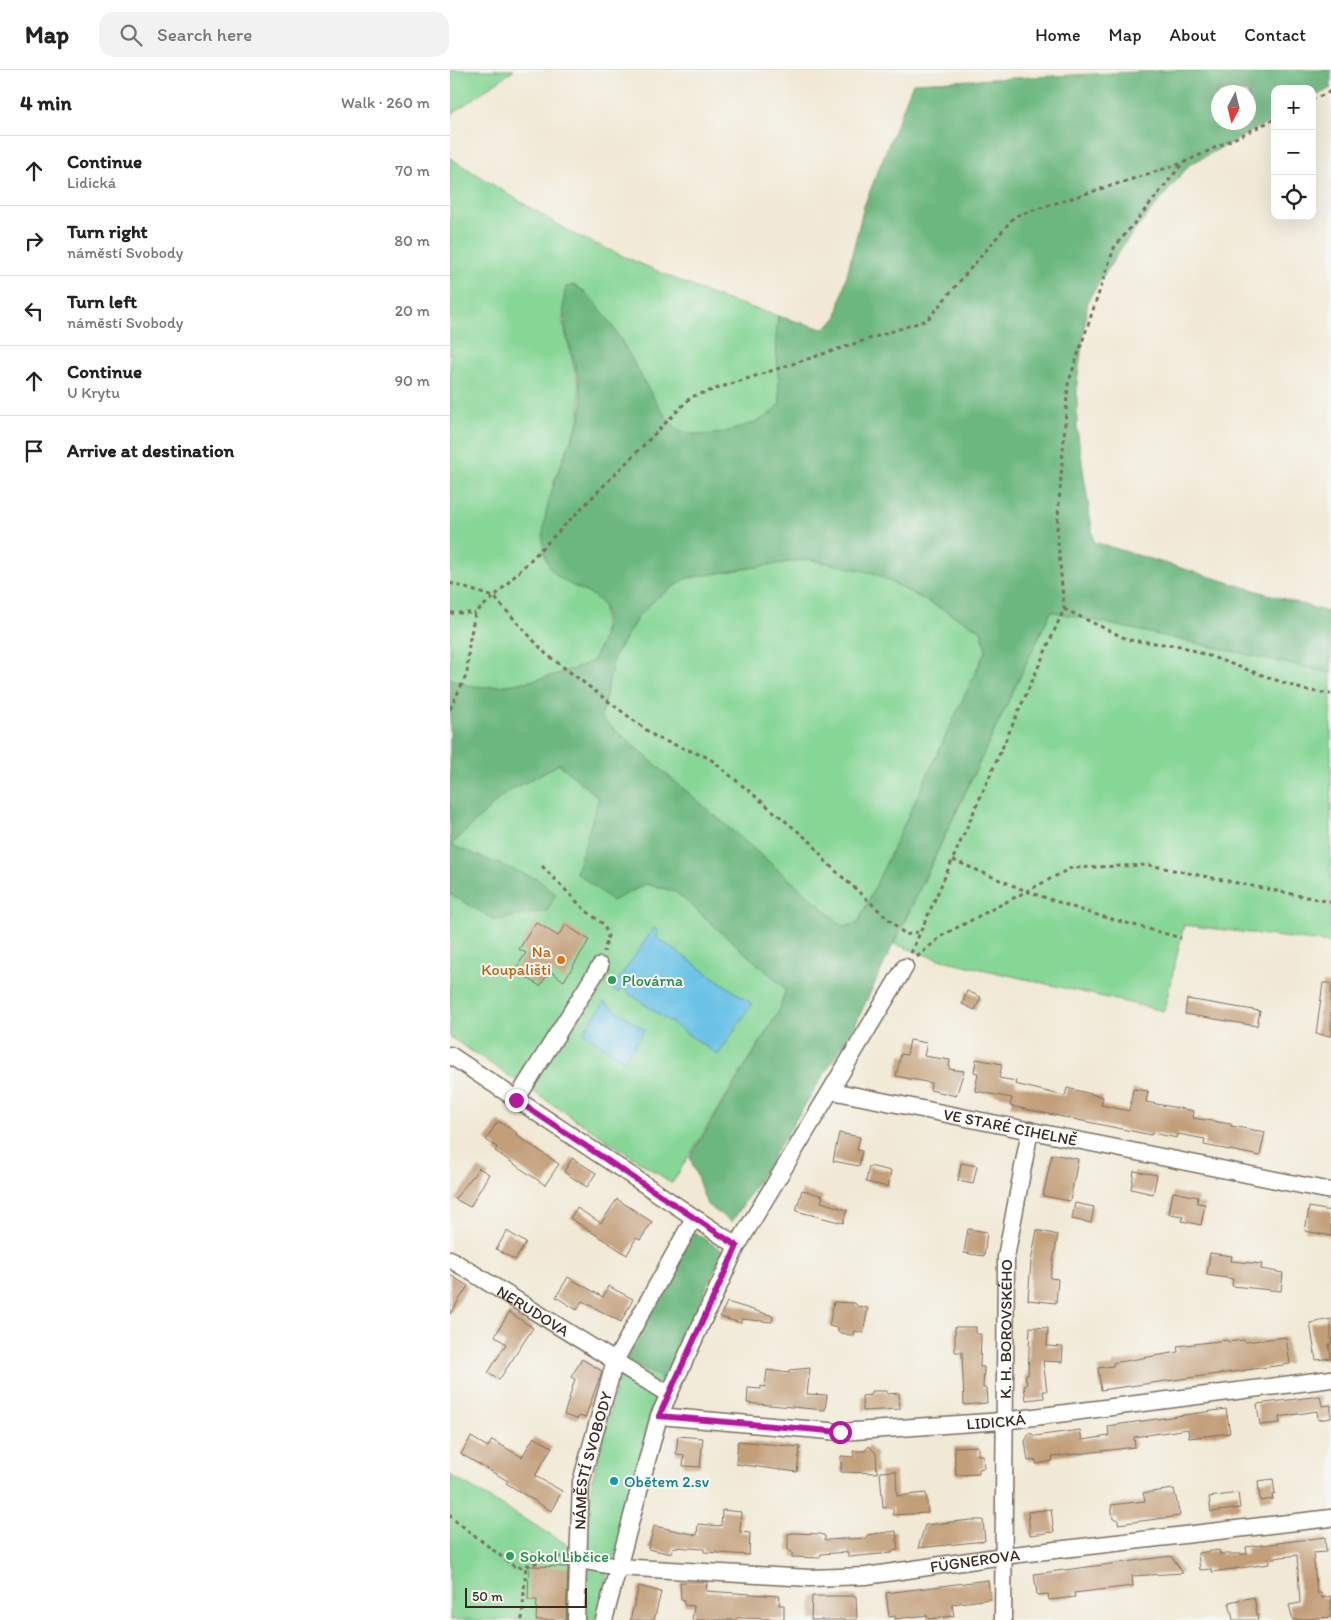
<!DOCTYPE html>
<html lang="en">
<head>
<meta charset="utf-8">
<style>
  :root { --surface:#fff; --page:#f2f2f2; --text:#222; --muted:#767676; --line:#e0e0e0 }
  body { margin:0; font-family:Itim,sans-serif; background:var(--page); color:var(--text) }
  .controls { position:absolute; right:15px; top:15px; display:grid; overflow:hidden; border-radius:10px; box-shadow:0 5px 20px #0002 }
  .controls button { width:45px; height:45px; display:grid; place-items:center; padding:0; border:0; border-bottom:1px solid var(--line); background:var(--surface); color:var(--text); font:25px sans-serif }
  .compass { position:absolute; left:761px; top:15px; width:45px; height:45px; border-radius:50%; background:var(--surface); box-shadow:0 5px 20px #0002; rotate:187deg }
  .scale { position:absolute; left:15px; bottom:12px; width:122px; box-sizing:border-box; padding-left:5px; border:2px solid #3b2a1e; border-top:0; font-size:14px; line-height:18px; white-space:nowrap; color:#3b2a1e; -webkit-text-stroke:4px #f6f6f2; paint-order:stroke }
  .stop { position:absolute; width:15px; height:15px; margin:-11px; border:4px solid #b5179e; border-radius:50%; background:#fff }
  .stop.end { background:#b5179e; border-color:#fff; box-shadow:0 1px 5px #0008 }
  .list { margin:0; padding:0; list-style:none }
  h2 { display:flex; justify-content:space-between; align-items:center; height:65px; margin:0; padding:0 20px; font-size:21px }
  h2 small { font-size:16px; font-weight:400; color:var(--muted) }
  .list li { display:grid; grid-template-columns:32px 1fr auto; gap:15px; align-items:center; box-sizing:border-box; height:70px; padding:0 20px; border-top:1px solid var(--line) }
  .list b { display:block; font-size:19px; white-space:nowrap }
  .list p { margin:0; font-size:16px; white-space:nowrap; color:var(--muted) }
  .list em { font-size:16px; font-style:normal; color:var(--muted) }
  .icon { flex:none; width:28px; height:28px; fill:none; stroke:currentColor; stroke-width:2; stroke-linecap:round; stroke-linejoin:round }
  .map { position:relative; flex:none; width:881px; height:1550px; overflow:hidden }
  header { display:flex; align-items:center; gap:30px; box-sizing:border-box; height:70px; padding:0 25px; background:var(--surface); border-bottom:1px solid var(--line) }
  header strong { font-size:24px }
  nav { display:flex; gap:28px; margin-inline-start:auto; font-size:18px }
  .search { width:350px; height:45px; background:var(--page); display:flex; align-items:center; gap:12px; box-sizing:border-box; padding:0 18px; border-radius:15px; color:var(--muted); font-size:19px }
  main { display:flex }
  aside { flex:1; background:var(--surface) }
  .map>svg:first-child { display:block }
  .green { fill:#86d696; stroke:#60805a }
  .forest { fill:#6cb77f; stroke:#54704e; fill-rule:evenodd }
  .water { fill:#6ac2e7; stroke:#527682 }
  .building { fill:#c29f79 }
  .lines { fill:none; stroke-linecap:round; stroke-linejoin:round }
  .minor-casing { stroke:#7b6d5e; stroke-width:19 }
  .path { stroke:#7b6d5e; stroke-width:3; stroke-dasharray:4 4; stroke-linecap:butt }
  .minor { stroke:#fff; stroke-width:16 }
  .route { stroke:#b5179e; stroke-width:6 }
  .food-dot { fill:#e8710a; stroke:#f6f6f2; stroke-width:2 }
  .leisure-dot { fill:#2e9e5b; stroke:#f6f6f2; stroke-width:2 }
  .culture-dot { fill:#0f9aa8; stroke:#f6f6f2; stroke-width:2 }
  .labels { text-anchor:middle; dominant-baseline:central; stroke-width:4; stroke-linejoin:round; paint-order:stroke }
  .food-label { font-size:16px; fill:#c56008; stroke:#f6f6f2; text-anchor:end }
  .leisure-label { font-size:16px; fill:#27864d; stroke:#f6f6f2; text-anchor:start }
  .street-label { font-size:16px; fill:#3b2a1e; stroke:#f6f6f2 }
  .culture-label { font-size:16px; fill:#0d838f; stroke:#f6f6f2; text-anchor:start }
</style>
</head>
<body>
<header>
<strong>Map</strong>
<div class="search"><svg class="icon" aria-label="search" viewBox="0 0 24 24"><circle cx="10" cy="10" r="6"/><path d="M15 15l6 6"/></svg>Search here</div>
<nav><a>Home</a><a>Map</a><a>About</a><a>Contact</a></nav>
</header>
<main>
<aside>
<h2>4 min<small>Walk · 260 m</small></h2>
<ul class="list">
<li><svg class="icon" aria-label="ahead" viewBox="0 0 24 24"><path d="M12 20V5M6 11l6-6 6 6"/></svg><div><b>Continue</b><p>Lidická</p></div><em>70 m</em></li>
<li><svg class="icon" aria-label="right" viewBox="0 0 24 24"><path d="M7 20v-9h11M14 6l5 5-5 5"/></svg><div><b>Turn right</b><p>náměstí Svobody</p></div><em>80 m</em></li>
<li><svg class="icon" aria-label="left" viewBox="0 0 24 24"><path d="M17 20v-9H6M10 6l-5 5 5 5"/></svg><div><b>Turn left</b><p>náměstí Svobody</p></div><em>20 m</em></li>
<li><svg class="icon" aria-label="ahead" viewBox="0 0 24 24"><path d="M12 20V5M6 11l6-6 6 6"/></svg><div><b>Continue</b><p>U Krytu</p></div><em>90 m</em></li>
<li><svg class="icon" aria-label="arrive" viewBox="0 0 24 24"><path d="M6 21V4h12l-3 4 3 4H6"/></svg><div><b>Arrive at destination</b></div></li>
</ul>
</aside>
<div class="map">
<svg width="881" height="1550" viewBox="0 0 881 1550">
  <rect width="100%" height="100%" fill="#f6f6f2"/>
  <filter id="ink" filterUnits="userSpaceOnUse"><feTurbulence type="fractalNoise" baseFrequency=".02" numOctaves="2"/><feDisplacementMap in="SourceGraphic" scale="10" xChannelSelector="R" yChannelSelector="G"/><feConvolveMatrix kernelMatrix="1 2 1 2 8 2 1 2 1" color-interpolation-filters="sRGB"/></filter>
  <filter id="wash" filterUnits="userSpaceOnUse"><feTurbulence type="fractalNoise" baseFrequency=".0096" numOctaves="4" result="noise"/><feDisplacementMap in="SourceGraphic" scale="20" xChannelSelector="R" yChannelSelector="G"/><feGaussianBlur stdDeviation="1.12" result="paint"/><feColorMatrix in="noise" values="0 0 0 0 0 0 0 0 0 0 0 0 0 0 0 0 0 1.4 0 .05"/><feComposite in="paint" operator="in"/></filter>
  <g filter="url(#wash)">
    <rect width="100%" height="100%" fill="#f1e9d5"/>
    <g class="green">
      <polygon points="0,0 64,0 0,45"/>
      <path d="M0,88L123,164L264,226L328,246L326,270L330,333C316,351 309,350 289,358C274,364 248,368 232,361C206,350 186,293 171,270C159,253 145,235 131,219L112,249L129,316L130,348L104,411L94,462L119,514L146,527L154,537V567L143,591C112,605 56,620 22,616C15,615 7,611 0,608Z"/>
      <polygon points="358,489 424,503 531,560 536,580 408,853 395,858 151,648 164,587 189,545 208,527 237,508"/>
      <polygon points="601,541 881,603 881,873 734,855 714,941 488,889 444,874"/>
      <polygon points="109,694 149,728 162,831 196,814 226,822 336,919 328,943 222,1113 0,967 0,776 54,724"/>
      <polygon points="273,1181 201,1340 165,1488 158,1501 145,1550 135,1550 134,1469 142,1411 168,1308 176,1289"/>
      <polygon points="0,1405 120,1476 119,1550 0,1550"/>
    </g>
    <g class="forest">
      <path d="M725,0H881V18L862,28V19H825V49L739,95L674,174L638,230L627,312V359L644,472L881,543V603L601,541L405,955L282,1152L257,1135L240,1087L328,943L336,919L226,822L196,814L162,831L126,802L149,728L109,694L54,724L1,775L87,809L106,824L97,841L45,850L0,824V608C7,611 15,615 22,616C55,620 112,605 143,591C186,503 109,536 95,486C87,455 105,409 117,380C121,370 128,358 130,348C139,304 104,265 116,217L124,215C159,234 186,303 209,336C214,345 223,357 232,361C246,367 272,365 285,359C306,351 316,352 330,333L326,270L328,246L373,259L386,249L414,136L463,13ZM768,22H798V52H768ZM358,489L424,503L531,560L536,580L408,853L395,857L151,648L164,587L189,545L208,527L237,508Z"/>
      <polygon points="244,1162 273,1181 215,1310 176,1289"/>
    </g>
    <g class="water">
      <polygon points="204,858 209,861 206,867 302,934 268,985 171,918 168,923 162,919"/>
      <polygon points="154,932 195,960 174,991 133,963"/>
    </g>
    <g id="blocks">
      <g class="building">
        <polygon points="86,852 108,866 116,855 139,870 114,911 100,901 90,916 65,900 76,883 69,879"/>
        <polygon points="873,913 881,913 881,966 866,964"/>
        <polygon points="517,921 531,927 525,940 512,934"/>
        <polygon points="737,929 810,941 807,956 735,944"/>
        <polygon points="460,970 477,973 474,986 500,990 499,999 514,1001 506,1026 480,1020 481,1013 446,1006 451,984 457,985"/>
        <polygon points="526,989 552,994 549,1008 566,1011 565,1014 615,1026 617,1018 653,1027 651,1035 679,1041 683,1019 698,1021 696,1032 744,1041 743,1048 781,1054 781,1056 815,1062 810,1086 754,1075 755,1069 728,1064 727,1068 702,1063 701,1065 560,1036 562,1028 525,1021 528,1003 524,1002"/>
        <polygon points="48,1051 67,1063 66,1065 109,1094 95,1115 45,1081 47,1077 36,1070"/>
        <polygon points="389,1063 410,1067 407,1080 412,1081 409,1096 383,1091"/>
        <polygon points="602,1084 628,1089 620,1131 593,1126"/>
        <polygon points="122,1088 146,1103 137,1117 114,1102"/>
        <polygon points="511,1093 527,1096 523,1114 508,1111"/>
        <polygon points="419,1096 441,1101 438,1117 416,1112"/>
        <polygon points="29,1098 39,1104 20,1137 5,1129"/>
        <polygon points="684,1101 707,1105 703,1124 681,1119"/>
        <polygon points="352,1120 373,1126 371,1132 397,1140 393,1153 346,1141"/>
        <polygon points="723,1122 748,1127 747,1133 755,1134 751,1155 732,1151 733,1146 719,1144"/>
        <polygon points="167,1129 202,1152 190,1170 186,1168 177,1185 120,1148 127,1138 151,1153"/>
        <polygon points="625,1133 644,1137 641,1153 622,1149"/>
        <polygon points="859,1137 881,1141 881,1166 855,1161"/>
        <polygon points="518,1159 537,1162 534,1186 514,1183"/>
        <polygon points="587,1160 608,1165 600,1208 608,1209 606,1233 578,1230 581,1191"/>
        <polygon points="57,1161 76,1173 65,1190 46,1179"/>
        <polygon points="760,1183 782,1186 781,1191 812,1194 811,1199 833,1203 831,1221 782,1216 783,1209 757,1205"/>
        <polygon points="0,1205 18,1216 0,1244"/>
        <polygon points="118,1207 153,1227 158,1216 183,1229 171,1252 132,1231 127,1240 106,1227"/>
        <polygon points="277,1232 323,1246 322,1252 291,1249 291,1253 270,1247"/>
        <polygon points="384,1232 405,1233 407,1236 418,1238 413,1263 405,1261 404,1266 388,1262 388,1258 379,1256"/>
        <polygon points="59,1242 83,1258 49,1310 38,1303 56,1274 45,1266"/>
        <polygon points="881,1249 881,1274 879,1274 881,1288 866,1290 860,1253"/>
        <polygon points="505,1257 526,1257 526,1264 531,1264 530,1297 534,1297 533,1318 536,1318 537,1333 514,1335 512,1282 505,1282"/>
        <polygon points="580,1257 598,1258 597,1276 613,1277 612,1292 593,1291 597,1321 593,1321 594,1328 576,1330 574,1316 577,1315 575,1305 578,1305"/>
        <polygon points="836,1267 840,1294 651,1320 648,1298 663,1296 663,1293 728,1282 727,1276 777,1270 778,1272 794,1270 795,1272"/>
        <polygon points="132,1289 152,1301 135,1348 129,1346 127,1349 114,1345 125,1309 121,1307"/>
        <polygon points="360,1298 357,1324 377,1325 375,1340 297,1333 298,1318 311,1319 311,1316 315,1317 317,1300 339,1303 339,1300"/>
        <polygon points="421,1321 437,1321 437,1324 449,1323 450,1339 413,1341 412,1326 421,1325"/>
        <polygon points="870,1326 872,1336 881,1335 881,1348 868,1350 867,1341 829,1347 830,1353 810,1355 807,1334"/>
        <polygon points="776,1339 780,1363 739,1368 738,1359 684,1367 685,1377 602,1387 603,1391 586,1394 586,1390 578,1391 575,1371 580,1363 585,1366 630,1360 632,1370 659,1366 658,1356"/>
        <polygon points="228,1366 253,1368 250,1397 233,1396 234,1385 226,1384"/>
        <polygon points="21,1367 38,1377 42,1370 72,1387 84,1367 102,1377 85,1406 112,1421 101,1441 56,1413 58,1411 11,1384"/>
        <polygon points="288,1371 350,1377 347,1402 286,1394"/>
        <polygon points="419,1376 426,1383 427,1403 391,1402 391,1386 404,1387 403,1381 415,1381"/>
        <polygon points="528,1376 528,1385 533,1385 534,1398 529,1399 529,1404 506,1405 504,1377"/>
        <polygon points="446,1401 447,1426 476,1423 478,1443 443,1445 443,1437 433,1438 430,1402"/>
        <polygon points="823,1409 825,1424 822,1425 823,1429 810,1431 808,1411"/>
        <polygon points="724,1419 730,1446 668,1454 668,1449 663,1449 661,1435 695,1431 693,1423"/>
        <polygon points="788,1423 790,1438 761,1442 759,1427"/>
        <polygon points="601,1439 604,1462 580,1465 578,1442"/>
        <polygon points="272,1440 291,1442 290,1462 300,1463 299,1485 254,1482 254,1479 223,1477 222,1484 198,1479 204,1456 247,1465 248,1454 271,1456"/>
        <polygon points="521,1450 533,1450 535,1471 468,1478 475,1455"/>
        <polygon points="446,1461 448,1480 442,1481 442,1483 398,1487 398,1482 371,1484 370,1488 342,1487 342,1482 338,1481 338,1464 343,1463 371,1464 375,1466 375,1470 418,1468 417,1465"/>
        <polygon points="875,1467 876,1482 863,1483 867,1523 871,1523 872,1528 881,1526 881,1547 843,1550 839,1535 850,1533 847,1485 818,1489 819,1494 762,1502 762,1499 750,1500 748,1483 769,1480 770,1484 797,1484 796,1477"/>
        <polygon points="721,1486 733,1503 682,1506 683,1516 624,1523 625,1527 599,1530 598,1524 587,1525 584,1504"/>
        <polygon points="79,1496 118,1497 116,1550 86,1550 87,1530 78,1530"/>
        <polygon points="538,1510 540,1529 502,1534 504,1546 478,1549 477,1545 445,1549 445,1546 439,1547 436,1523"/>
        <polygon points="230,1512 257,1512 256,1521 330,1526 329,1535 334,1535 334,1549 287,1548 286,1550 242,1550 244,1536 234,1535 234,1530 231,1529"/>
        <polygon points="189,1516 211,1522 204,1550 180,1550"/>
        <polygon points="362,1526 406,1526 407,1550 361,1550"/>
        <polygon points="804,1527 808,1550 783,1550 779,1532"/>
      </g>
    </g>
  </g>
  <g filter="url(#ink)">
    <use href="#blocks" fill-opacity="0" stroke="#7b6d5e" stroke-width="1"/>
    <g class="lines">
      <defs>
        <g id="minor">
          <polyline points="0,985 287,1176"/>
          <path id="s1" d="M382,1021L881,1121"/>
          <polyline points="66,1030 150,896"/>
          <path id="s2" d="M0,1189L218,1324"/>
          <path id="s3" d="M209,1346L390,1362L553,1351L881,1309"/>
          <path id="s4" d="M129,1490L168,1497L360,1508L416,1506L553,1486L881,1448"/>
          <path id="s5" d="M126,1550L131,1412L165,1291L244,1148"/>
          <polyline points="154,1550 209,1346 287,1176 455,897"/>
          <path id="s6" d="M553,1550L556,1187L580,1060"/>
        </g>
      </defs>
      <use href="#minor" class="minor-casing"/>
      <g class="path">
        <polyline points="862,30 881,21"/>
        <polyline points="0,513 44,527 96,584 207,668 259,688 362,773 377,793 456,865 471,861"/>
        <polyline points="614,539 679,570 731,576 854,620 881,624"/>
        <polyline points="0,543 25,543"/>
        <polyline points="0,639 17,604 19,574 25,543 44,527 241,327 477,250 565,146 733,93"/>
        <polyline points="503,790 576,821 640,843 731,868"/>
        <polyline points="92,796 133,838 154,855 158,866 154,882"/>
        <polyline points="461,883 614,539 607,460 618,314 664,178 733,93 825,49"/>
        <polyline points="467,887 493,865 621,798 699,795 881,832"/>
        <polyline points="0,1444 1,1447 66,1498 113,1486"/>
        <polyline points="72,1550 76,1495"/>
      </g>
      <use href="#minor" class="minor"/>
    </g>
  </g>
  <g class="lines" filter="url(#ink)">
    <polyline class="route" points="66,1030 287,1176 209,1346 390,1362"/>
  </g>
  <circle class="food-dot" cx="111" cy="890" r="5"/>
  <g class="leisure-dot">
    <circle cx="162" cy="910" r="5"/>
    <circle cx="60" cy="1486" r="5"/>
  </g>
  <circle class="culture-dot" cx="164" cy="1411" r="5"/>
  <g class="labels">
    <g class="food-label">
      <text x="101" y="881">Na<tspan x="101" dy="18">Koupališti</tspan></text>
    </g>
    <g class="leisure-label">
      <text x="172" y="910">Plovárna</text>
      <text x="70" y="1486">Sokol Libčice</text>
    </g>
    <g class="street-label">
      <text stroke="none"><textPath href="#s1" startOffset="182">VE STARÉ CIHELNĚ</textPath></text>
      <text stroke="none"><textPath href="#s2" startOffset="98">NERUDOVA</textPath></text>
      <text stroke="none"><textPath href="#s6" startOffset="291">K. H. BOROVSKÉHO</textPath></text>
      <text stroke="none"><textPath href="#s3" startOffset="338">LIDICKÁ</textPath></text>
      <text stroke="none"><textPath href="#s5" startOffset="161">NÁMĚSTÍ SVOBODY</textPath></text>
      <text stroke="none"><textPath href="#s4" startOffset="398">FÜGNEROVA</textPath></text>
    </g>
    <g class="culture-label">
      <text x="174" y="1411">Obětem 2.sv</text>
    </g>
  </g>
</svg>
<div class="controls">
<button>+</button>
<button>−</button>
<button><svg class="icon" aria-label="locate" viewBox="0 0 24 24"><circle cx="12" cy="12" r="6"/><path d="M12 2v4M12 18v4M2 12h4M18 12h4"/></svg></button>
</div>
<svg class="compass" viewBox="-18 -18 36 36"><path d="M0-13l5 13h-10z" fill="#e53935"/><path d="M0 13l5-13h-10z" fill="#767676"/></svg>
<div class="scale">50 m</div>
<div class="stop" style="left:390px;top:1362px"></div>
<div class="stop end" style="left:66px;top:1030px"></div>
</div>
</main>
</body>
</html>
